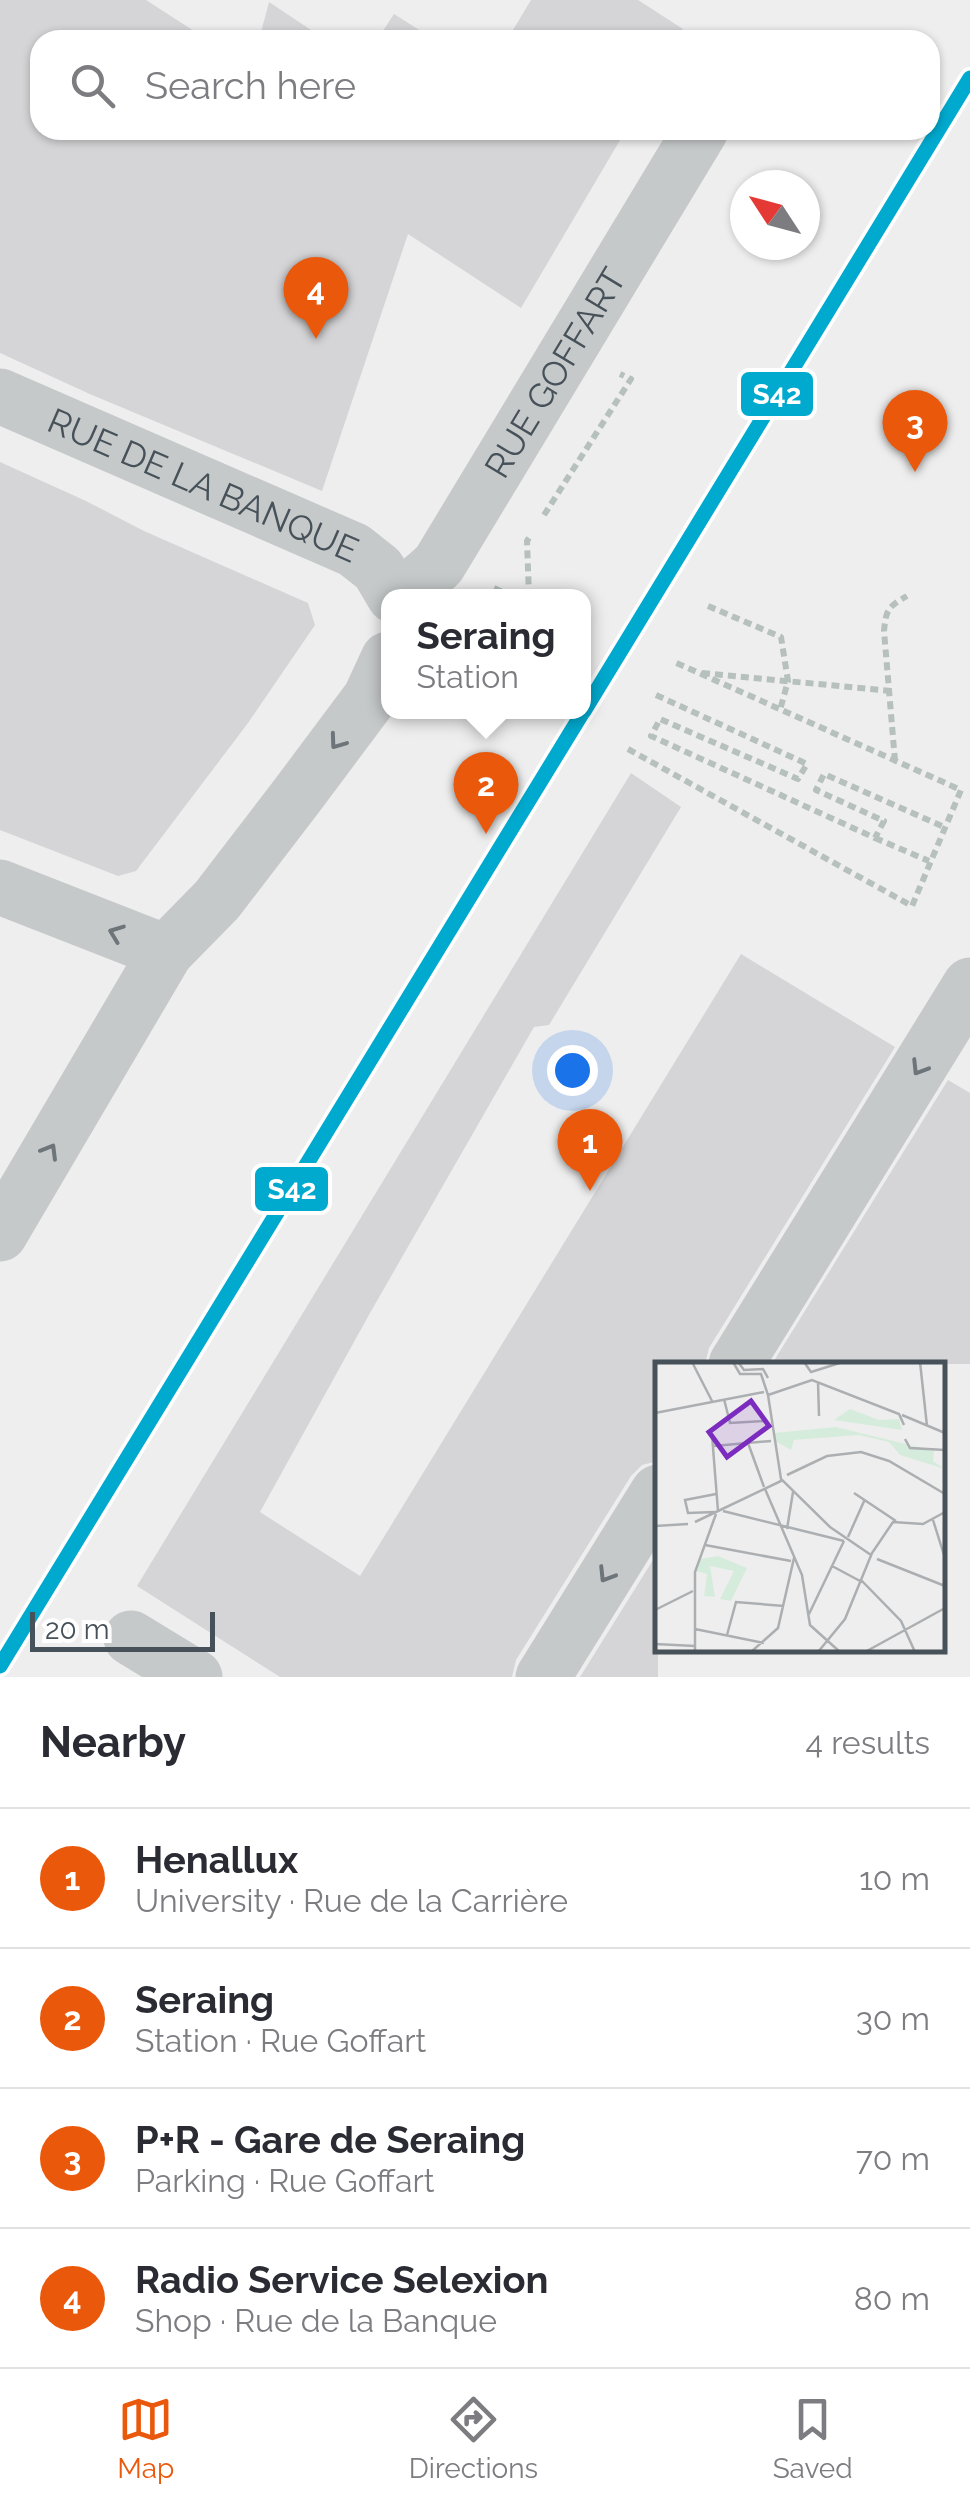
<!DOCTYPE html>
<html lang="en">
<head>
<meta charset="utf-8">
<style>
  :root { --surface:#fff; --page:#f2f2f3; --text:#2b2b33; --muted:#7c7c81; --line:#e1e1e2; --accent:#ea580c }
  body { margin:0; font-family:Raleway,sans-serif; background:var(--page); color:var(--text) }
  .compass { position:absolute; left:730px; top:170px; width:90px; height:90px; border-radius:50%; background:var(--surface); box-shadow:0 2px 8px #0004; rotate:306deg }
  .scale { position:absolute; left:30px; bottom:25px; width:185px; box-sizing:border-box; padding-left:10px; border:5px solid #475159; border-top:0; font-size:28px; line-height:35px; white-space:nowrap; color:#475159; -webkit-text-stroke:8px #fff; paint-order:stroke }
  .you { position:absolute; left:572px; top:1070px; width:35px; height:35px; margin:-25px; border:8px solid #fff; border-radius:50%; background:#1a73e8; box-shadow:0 0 0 15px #1a73e833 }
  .badge { display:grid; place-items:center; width:65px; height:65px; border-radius:50%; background:var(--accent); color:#fff; font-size:32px; font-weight:700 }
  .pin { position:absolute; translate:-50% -82px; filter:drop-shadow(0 2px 5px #0008) }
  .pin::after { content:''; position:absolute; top:52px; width:35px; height:30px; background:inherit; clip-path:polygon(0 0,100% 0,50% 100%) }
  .popup { position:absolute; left:381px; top:589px; width:210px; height:130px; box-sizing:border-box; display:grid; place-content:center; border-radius:20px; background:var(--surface); filter:drop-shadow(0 2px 8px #0005); font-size:32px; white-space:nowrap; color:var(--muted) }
  .popup b { font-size:38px; color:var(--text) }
  .popup::after { content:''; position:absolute; left:50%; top:100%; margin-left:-20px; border:20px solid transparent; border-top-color:var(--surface) }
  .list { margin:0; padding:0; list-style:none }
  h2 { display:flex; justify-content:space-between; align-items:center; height:130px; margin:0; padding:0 40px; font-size:42px }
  h2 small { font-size:32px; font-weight:400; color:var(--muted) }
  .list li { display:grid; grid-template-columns:65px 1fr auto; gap:30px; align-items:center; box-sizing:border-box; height:140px; padding:0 40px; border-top:2px solid var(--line) }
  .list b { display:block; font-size:38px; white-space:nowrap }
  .list p { margin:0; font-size:32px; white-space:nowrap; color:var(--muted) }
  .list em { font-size:32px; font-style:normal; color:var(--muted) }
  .icon { flex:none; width:55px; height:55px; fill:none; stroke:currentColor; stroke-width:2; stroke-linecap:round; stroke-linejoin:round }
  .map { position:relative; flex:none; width:970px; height:1677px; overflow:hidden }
  .search { position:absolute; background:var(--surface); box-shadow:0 2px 8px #0004; left:30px; right:30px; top:30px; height:110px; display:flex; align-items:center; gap:25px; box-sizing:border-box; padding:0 35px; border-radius:30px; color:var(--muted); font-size:38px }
  .sheet { height:690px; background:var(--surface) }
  nav { display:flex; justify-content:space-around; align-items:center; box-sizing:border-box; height:140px; border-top:2px solid var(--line); background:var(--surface); font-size:28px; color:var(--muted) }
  nav a { display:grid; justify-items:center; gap:5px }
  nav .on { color:var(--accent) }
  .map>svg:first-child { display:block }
  .building { fill:#d5d5d7 }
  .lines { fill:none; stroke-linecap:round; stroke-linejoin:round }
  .path { stroke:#b6c0bd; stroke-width:6; stroke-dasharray:8 5; stroke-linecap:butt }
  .minor { stroke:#c6c9ca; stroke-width:55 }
  .rail-1-casing { stroke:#fff; stroke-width:22 }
  .rail-1 { stroke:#00a9ce; stroke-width:15 }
  .oneway { stroke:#6d757b }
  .labels { text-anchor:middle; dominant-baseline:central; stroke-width:8; stroke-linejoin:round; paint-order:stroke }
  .street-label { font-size:35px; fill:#475159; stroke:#fff }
  .inset-road { fill:none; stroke:#acafb2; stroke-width:2.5 }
  .view { fill:#7b2cbf; fill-opacity:0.15; stroke:#7b2cbf; stroke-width:5 }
  .inset-edge { fill:none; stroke:#475159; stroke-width:5 }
  .line-badge { stroke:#fff; stroke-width:4 }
  .badge-label { font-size:28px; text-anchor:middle; font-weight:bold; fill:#fff }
</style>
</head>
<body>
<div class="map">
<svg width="970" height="1677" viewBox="0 0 970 1677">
  <rect width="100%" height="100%" fill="#efeeee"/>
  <g class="building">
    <polygon points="0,0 146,0 208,40 40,40 40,130 626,130 521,308 408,234 322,491 92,395 0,353"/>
    <polygon points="531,0 638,0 683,29 677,40 507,40"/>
    <polygon points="269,2 326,40 259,40"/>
    <polygon points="394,14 435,40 377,40"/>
    <polygon points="0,462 86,501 144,531 308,603 315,625 248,723 136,871 118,876 0,830"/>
    <polygon points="631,773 681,807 549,1025 534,1027 370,1313 260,1512 360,1576 741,954 895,1047 709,1348 705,1364 658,1364 658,1461 642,1465 631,1476 516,1660 512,1677 280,1677 137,1586"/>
    <polygon points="948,1080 970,1093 970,1364 772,1364"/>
    <polygon points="658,1552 658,1677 580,1677"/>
  </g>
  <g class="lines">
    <g class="path">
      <polyline points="544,515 631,379 620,374"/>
      <polyline points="529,538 527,541 529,596"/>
      <polyline points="494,588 511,596"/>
      <polyline points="708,606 781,637 788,681 780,710"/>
      <polyline points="702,673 891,691"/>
      <polyline points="656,695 807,764 798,779 660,719 651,736 875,838 884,821 816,790 824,774 944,827"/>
      <polyline points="460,712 472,719"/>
      <polyline points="628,749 912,906 961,790 672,661"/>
      <path d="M895,761L884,631C886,609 888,607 907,596"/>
      <polyline points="875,838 929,861"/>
    </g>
    <g class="minor">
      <path id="s1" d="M0,396L354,550L378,569L394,596"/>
      <path id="s2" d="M394,593C413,588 425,578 439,564L701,130"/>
      <polyline points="0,887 166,952 217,900 296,797 370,698 388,659"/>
      <polyline points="0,1234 166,952"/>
      <polyline points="736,1364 970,985"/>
      <polyline points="131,1638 195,1677"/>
      <polyline points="543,1677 658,1492"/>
    </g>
    <defs>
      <g id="rail-1">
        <polyline points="584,711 970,78"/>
        <polyline points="0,1666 583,712"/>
      </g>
    </defs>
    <use href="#rail-1" class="rail-1-casing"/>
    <use href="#rail-1" class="rail-1"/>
  </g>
  <defs><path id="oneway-chevron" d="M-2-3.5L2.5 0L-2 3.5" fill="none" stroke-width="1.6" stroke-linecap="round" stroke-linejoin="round" transform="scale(2.5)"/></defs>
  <g class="oneway">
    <use href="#oneway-chevron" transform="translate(337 742) rotate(126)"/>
    <use href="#oneway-chevron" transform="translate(116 933) rotate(-159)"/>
    <use href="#oneway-chevron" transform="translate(919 1068) rotate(122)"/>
    <use href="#oneway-chevron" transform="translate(50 1151) rotate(-59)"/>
    <use href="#oneway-chevron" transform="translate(606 1575) rotate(122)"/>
  </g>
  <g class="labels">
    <g class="street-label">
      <text stroke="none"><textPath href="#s2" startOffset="278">RUE GOFFART</textPath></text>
      <text stroke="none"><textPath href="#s1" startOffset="222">RUE DE LA BANQUE</textPath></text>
    </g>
  </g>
  <g transform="translate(655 1362)">
    <rect width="290" height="290" fill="#efeeee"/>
    <path d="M195,47L224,58L244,57L247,68L179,58ZM181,65L279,89L278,99L290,107L245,93L234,80L204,73L139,78L136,88L120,79L119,71ZM63,194L92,206L76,239L65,237L79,209L55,204L60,235L49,234L52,212L41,209L45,197Z" fill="#d5ecdc"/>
    <path class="inset-road" d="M37,0L57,39M78,0L85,12H106L113,33M83,0L89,8L108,7L113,16M149,0L156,10L188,0M265,0L272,64M163,20L164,54M113,33L126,117L175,165L216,193M113,33L157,18L244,52L249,63M69,37L75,61L109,59M0,51L109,30M247,53L290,71M57,73L63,149M250,77L255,86L290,88M93,81L109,125M59,84L116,79M132,113L172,94L206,90L234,99L290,132M110,127L147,213L155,263L185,290M199,131L241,159M68,149L189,179M60,150L33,151L30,138L61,132M278,158L289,193M40,160L128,118M0,164L33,162M132,167L138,130M193,175L210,137M50,183L136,199M222,197L290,224M177,204L205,219M206,218L246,259L260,290M0,248L38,229M154,252L189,179M40,267L109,281M72,273L81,240L129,244M0,282L40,284M40,290V210L61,152M96,290L123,266L139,196M163,290L190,257L217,191L238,160L268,162L290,150M210,290L290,246"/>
    <path class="view" d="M96,39L114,64L72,95L54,70Z"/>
    <rect width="290" height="290" class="inset-edge"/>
  </g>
  <g class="line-badge">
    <rect x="739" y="370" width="76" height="48" rx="10" fill="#00a9ce"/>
    <rect x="253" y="1165" width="77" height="48" rx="10" fill="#00a9ce"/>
  </g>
  <g class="badge-label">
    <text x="777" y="404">S42</text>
    <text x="292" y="1199">S42</text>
  </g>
</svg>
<svg class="compass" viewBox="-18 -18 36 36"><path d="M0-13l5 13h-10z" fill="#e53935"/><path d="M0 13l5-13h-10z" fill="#7c7c81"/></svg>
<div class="scale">20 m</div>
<div class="you"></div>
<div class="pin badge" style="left:590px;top:1191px">1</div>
<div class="pin badge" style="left:486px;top:834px">2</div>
<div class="popup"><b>Seraing</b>Station</div>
<div class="pin badge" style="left:915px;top:472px">3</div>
<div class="pin badge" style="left:316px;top:339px">4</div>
<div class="search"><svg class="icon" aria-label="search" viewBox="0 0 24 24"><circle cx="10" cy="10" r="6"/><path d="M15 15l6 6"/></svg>Search here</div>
</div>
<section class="sheet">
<h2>Nearby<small>4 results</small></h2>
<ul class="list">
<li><span class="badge">1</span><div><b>Henallux</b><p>University · Rue de la Carrière</p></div><em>10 m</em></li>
<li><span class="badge">2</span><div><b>Seraing</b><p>Station · Rue Goffart</p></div><em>30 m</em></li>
<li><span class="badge">3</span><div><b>P+R - Gare de Seraing</b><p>Parking · Rue Goffart</p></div><em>70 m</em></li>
<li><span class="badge">4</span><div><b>Radio Service Selexion</b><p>Shop · Rue de la Banque</p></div><em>80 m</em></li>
</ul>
</section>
<nav>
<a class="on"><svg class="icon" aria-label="map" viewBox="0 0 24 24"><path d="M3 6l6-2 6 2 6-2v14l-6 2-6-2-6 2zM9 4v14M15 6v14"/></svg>Map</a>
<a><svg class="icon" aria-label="directions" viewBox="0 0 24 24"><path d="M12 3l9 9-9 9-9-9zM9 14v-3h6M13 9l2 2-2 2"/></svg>Directions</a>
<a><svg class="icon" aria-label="saved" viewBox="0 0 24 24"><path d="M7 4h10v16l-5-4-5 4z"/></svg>Saved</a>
</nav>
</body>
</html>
